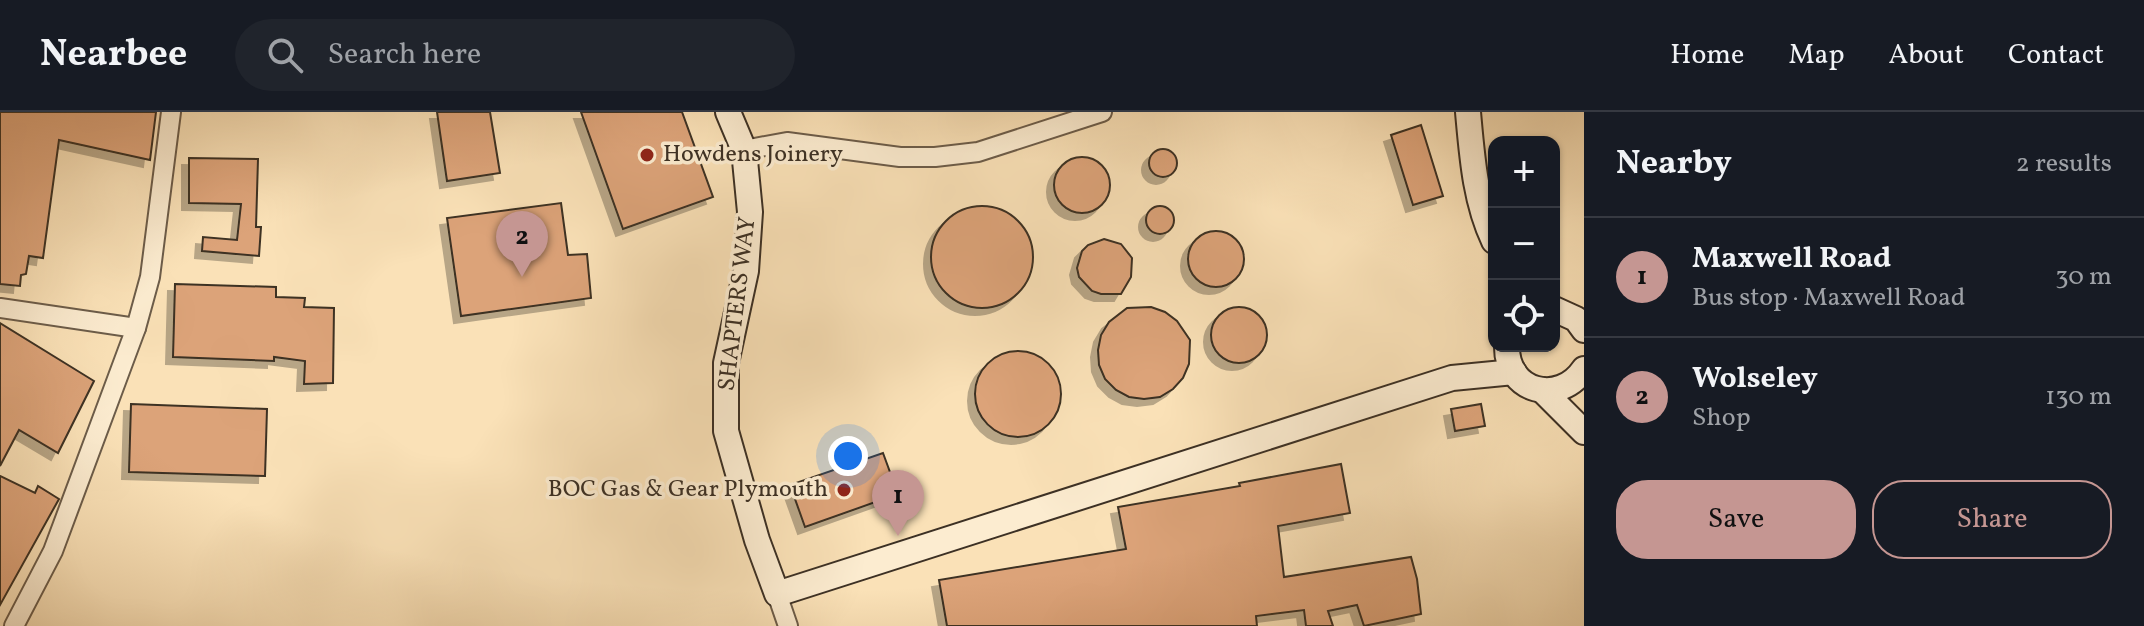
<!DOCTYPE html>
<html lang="en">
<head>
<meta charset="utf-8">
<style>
  :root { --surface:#171b24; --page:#20242c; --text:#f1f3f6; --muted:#9ea1a6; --line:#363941; --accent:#c59692 }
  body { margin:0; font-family:Vollkorn,serif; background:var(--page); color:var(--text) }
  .controls { position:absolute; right:24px; top:24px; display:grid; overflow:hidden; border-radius:16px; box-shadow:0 2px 6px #0004 }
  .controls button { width:72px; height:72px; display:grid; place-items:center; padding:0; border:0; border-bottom:2px solid var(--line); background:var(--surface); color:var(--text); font:40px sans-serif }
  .you { position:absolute; left:848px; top:344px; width:28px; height:28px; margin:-20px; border:6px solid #fff; border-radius:50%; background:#1a73e8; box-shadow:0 0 0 12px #1a73e833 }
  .badge { display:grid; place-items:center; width:52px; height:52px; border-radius:50%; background:var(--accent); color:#111; font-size:26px; font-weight:700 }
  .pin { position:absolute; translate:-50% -66px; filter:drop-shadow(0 2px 4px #0008) }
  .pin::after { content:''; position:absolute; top:42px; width:28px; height:24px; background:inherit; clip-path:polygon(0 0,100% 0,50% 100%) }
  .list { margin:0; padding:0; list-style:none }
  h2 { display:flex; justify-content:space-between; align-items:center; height:104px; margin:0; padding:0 32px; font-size:34px }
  h2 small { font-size:26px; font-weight:400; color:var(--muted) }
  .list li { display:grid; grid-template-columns:52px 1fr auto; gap:24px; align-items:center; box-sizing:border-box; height:120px; padding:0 32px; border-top:2px solid var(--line) }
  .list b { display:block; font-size:30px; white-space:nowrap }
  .list p { margin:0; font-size:26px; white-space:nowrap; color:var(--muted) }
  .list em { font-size:26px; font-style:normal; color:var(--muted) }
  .actions { display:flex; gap:16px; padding:24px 32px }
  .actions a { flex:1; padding:18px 0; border:2px solid var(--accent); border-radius:32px; text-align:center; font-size:28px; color:var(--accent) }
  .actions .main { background:var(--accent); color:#111 }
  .icon { flex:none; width:44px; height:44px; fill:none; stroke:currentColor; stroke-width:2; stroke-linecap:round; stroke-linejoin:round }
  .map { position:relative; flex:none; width:1584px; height:514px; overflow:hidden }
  header { display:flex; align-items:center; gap:48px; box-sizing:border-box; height:112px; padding:0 40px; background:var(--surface); border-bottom:2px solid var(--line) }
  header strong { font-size:38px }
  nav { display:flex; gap:44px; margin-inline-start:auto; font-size:28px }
  .search { width:560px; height:72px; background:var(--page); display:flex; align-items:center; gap:20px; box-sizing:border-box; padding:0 28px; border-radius:44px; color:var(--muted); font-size:30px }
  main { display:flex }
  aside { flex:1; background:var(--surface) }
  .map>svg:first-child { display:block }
  .building { fill:#dca379; stroke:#3c3024; stroke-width:2; filter:url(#shadow) }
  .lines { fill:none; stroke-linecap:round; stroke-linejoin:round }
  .street-casing { stroke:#6c5c49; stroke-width:22 }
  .secondary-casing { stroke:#3c3024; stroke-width:28 }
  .street { stroke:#fcecd0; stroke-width:18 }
  .secondary { stroke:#fcecd0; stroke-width:24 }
  .poi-dot { fill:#8f2418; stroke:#fcecd0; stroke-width:3 }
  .labels { text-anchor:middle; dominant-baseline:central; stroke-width:7; stroke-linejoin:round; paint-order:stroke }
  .poi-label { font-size:24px; fill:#3c3024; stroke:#fcecd0; text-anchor:start }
  .street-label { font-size:24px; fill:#3c3024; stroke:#fcecd0 }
</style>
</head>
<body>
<header>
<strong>Nearbee</strong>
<div class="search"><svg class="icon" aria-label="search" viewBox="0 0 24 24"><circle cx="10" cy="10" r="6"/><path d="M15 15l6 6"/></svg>Search here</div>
<nav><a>Home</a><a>Map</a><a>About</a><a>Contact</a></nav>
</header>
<main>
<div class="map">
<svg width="1584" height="514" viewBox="0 0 1584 514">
  <defs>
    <filter id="shadow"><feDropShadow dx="-7" dy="7" stdDeviation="0" flood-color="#0004"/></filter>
  </defs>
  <rect width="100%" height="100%" fill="#fae1b7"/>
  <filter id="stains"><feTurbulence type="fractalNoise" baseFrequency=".0025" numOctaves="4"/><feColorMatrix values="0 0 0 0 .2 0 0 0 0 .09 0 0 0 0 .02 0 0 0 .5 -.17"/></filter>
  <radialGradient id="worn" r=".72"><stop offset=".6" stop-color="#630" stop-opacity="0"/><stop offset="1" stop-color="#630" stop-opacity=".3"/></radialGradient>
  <g class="building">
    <polygon points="0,0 156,0 150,48 59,28 43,146 29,144 26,162 21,163 20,174 0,172"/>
    <polygon points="437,0 490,0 500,61 447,69"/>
    <polygon points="581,0 682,0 713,85 623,117"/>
    <polygon points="1421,13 1443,84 1413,93 1391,23"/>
    <circle cx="1163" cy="51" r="14"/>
    <circle cx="1082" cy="73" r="28"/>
    <polygon points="189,46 258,47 256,115 261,115 259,144 202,139 203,125 237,128 241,92 189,91"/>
    <polygon points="561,91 568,143 587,142 591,186 461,204 447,106"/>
    <circle cx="982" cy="145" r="51"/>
    <circle cx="1160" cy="108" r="14"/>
    <circle cx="1216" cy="147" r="28"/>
    <polygon points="1104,127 1121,132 1132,146 1131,165 1121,182 1101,182 1092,179 1079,165 1077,156 1082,139 1088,133"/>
    <polygon points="175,172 276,175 276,185 305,186 304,195 334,196 333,271 304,272 305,249 274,245 274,249 173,245"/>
    <polygon points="1151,195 1165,200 1177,209 1190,228 1189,252 1183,266 1173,277 1160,285 1144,287 1129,285 1116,278 1105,267 1099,253 1098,238 1101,223 1109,210 1127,196"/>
    <circle cx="1239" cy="223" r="28"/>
    <polygon points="0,211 94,269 58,341 19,318 0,354"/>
    <circle cx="1018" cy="282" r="43"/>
    <polygon points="131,292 267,297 265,364 129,360"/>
    <polygon points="1481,292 1485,314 1455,319 1451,297"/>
    <polygon points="883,341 898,382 805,415 790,373"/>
    <polygon points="1341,352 1350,401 1278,414 1284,465 1411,445 1417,467 1421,502 1364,514 1357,493 1328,499 1333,514 1306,514 1304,498 1256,504 1257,514 947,514 939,468 1126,437 1118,395 1240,374 1239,371"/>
    <polygon points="0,364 35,381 38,374 59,387 0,493"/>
  </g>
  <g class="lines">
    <defs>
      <g id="street">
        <polyline points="744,38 787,30 900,45 935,45 978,40 1102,0"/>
        <polyline points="0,196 136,216"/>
        <polyline points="777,482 788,514"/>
        <polyline points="14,514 53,439 136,216 150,165 171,0"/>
      </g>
      <g id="secondary">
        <polyline points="728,0 744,38 750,100 746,159 726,251 726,319 757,428 777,482 1452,266 1514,260"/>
        <path d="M1468,0C1472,44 1475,89 1494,129"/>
        <polyline points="1554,197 1576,207 1584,218"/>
        <path d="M1507,234C1506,280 1559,294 1584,257"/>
        <polyline points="1542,278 1584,320"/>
      </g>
    </defs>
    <use href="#street" class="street-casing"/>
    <use href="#secondary" class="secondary-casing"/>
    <use href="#street" class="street"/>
    <use href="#secondary" class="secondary"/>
  </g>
  <g class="poi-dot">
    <circle cx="647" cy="43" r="8"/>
    <circle cx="844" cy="378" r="8"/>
  </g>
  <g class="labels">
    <g class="poi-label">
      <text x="663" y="43">Howdens Joinery</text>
      <text x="828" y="378" text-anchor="end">BOC Gas &amp; Gear Plymouth</text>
    </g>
    <g class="street-label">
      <text transform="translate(738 192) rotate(-83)">SHAPTERS WAY</text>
    </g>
  </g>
  <rect width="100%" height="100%" filter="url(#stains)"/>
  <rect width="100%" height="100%" fill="url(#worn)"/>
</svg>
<div class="controls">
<button>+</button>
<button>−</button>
<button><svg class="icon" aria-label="locate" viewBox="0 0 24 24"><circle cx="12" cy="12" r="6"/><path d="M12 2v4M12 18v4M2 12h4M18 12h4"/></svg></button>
</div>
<div class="you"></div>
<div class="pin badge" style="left:898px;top:424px">1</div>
<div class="pin badge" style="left:522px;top:165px">2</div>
</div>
<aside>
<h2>Nearby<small>2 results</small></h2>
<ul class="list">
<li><span class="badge">1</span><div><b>Maxwell Road</b><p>Bus stop · Maxwell Road</p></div><em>30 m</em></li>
<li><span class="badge">2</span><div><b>Wolseley</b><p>Shop</p></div><em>130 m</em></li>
</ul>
<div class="actions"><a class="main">Save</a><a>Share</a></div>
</aside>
</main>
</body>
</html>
